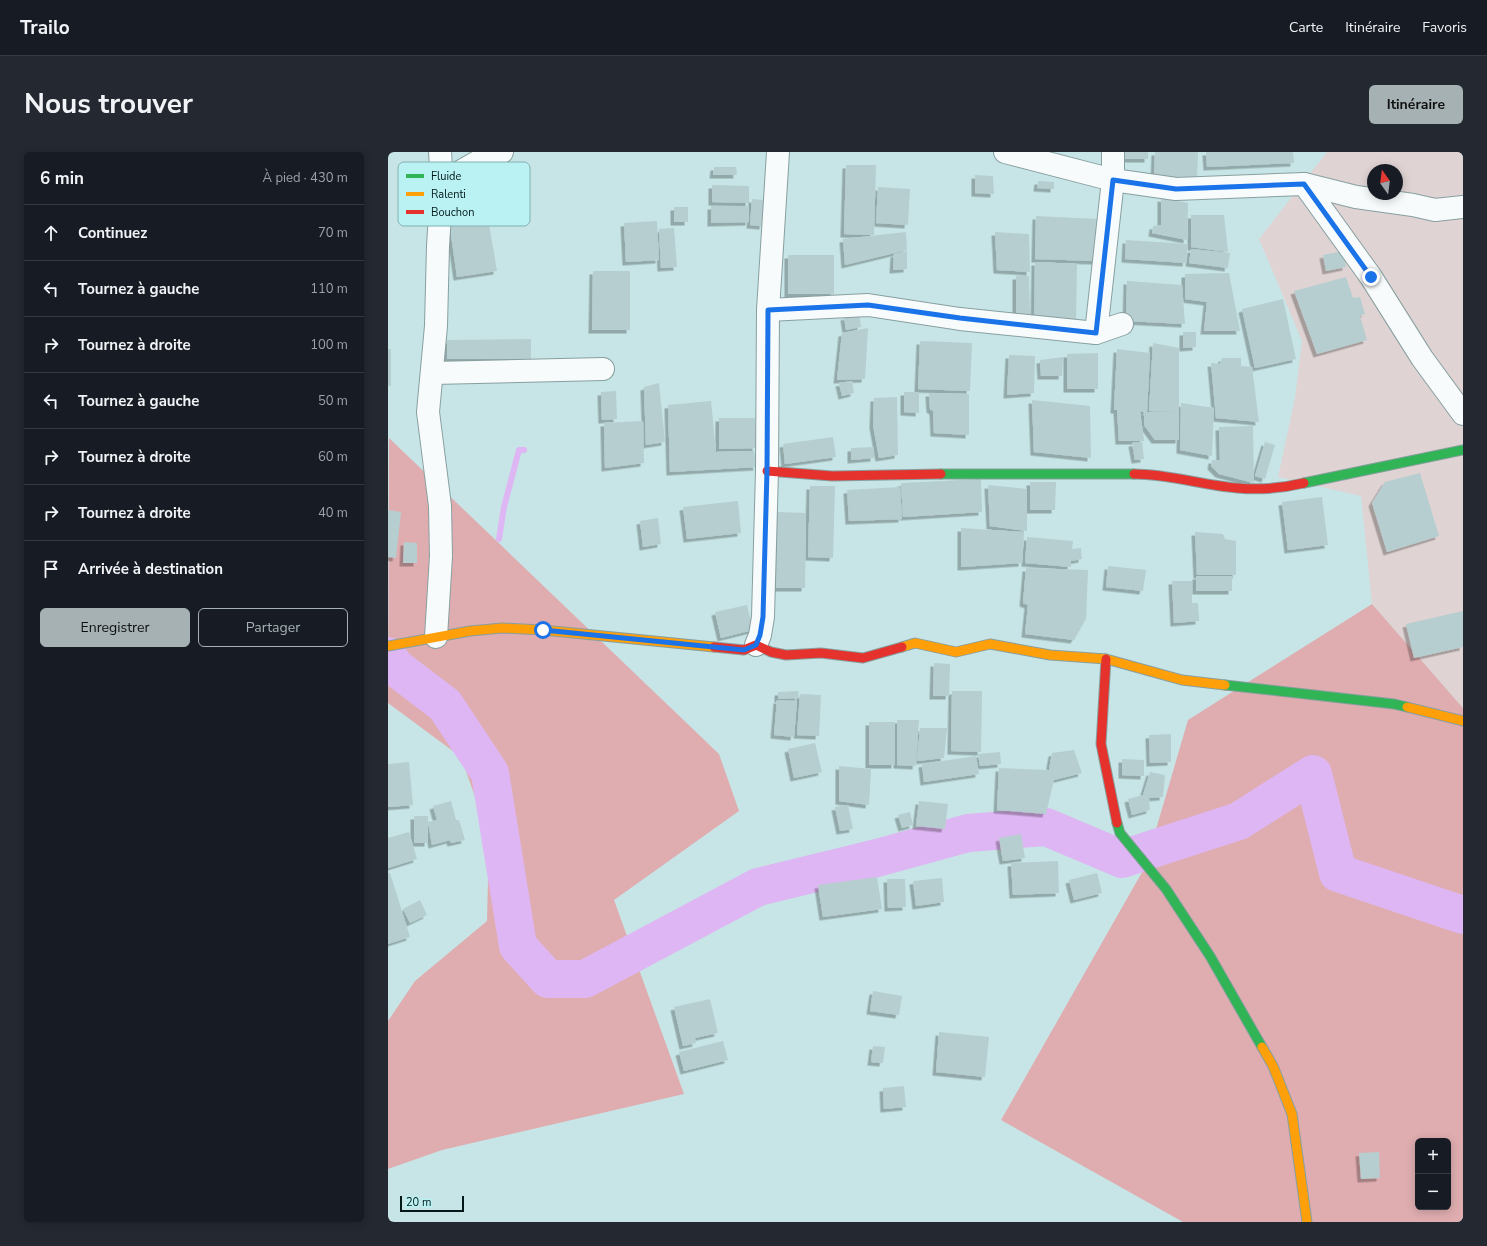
<!DOCTYPE html>
<html lang="fr">
<head>
<meta charset="utf-8">
<style>
  :root { --surface:#171b24; --page:#242831; --text:#f1f3f6; --muted:#9ea1a6; --line:#363941; --accent:#a5b1b3 }
  body { margin:0; font-family:"Nunito Sans",sans-serif; background:var(--page); color:var(--text) }
  .controls { position:absolute; right:12px; bottom:12px; display:grid; overflow:hidden; border-radius:6px; box-shadow:0 2px 10px #0003 }
  .controls button { width:36px; height:36px; display:grid; place-items:center; padding:0; border:0; border-bottom:1px solid var(--line); background:var(--surface); color:var(--text); font:20px sans-serif }
  .compass { position:absolute; left:979px; top:12px; width:36px; height:36px; border-radius:50%; background:var(--surface); box-shadow:0 2px 10px #0003; rotate:346deg }
  .scale { position:absolute; left:12px; bottom:10px; width:64px; box-sizing:border-box; padding-left:4px; border:2px solid #031819; border-top:0; font-size:11px; line-height:14px; white-space:nowrap; color:#031819; -webkit-text-stroke:3px #baf1f3; paint-order:stroke }
  .stop { position:absolute; width:12px; height:12px; margin:-9px; border:3px solid #1a73e8; border-radius:50%; background:#fff }
  .stop.end { background:#1a73e8; border-color:#fff; box-shadow:0 1px 4px #0008 }
  .list { margin:0; padding:0; list-style:none }
  h2 { display:flex; justify-content:space-between; align-items:center; height:52px; margin:0; padding:0 16px; font-size:17px }
  h2 small { font-size:13px; font-weight:400; color:var(--muted) }
  .list li { display:grid; grid-template-columns:26px 1fr auto; gap:12px; align-items:center; box-sizing:border-box; height:56px; padding:0 16px; border-top:1px solid var(--line) }
  .list b { display:block; font-size:15px; white-space:nowrap }
  .list em { font-size:13px; font-style:normal; color:var(--muted) }
  .actions { display:flex; gap:8px; padding:12px 16px }
  .actions a { flex:1; padding:9px 0; border:1px solid var(--accent); border-radius:6px; text-align:center; font-size:14px; color:var(--accent) }
  .actions .main { background:var(--accent); color:#111 }
  .icon { flex:none; width:22px; height:22px; fill:none; stroke:currentColor; stroke-width:2; stroke-linecap:round; stroke-linejoin:round }
  .map { position:relative; flex:none; width:1075px; height:1070px; overflow:hidden; border-radius:6px }
  header { display:flex; align-items:center; gap:24px; box-sizing:border-box; height:56px; padding:0 20px; background:var(--surface); border-bottom:1px solid var(--line) }
  header strong { font-size:19px }
  nav { display:flex; gap:22px; margin-inline-start:auto; font-size:14px }
  .intro { display:flex; align-items:center; justify-content:space-between; box-sizing:border-box; height:96px; padding:0 24px }
  h1 { margin:0; font-size:28px }
  .button { padding:10px 18px; border-radius:6px; background:var(--accent); color:#111; font-size:14px; font-weight:700 }
  main { display:flex; gap:24px; padding:0 24px }
  aside { flex:1; background:var(--surface); border-radius:6px; box-shadow:0 2px 10px #0003 }
  .map>svg:first-child { display:block }
  .green { fill:#e0d3d3; fill-rule:evenodd }
  .forest { fill:#dfadb0; fill-rule:evenodd }
  .lines { fill:none; stroke-linecap:round; stroke-linejoin:round }
  .stream { stroke:#deb6f3; stroke-width:6 }
  .river { stroke:#deb6f3; stroke-width:38 }
  .building { fill:#b6cecf; filter:url(#shadow) }
  .street-casing { stroke:#889fa0; stroke-width:24 }
  .fast-casing { stroke:#889fa0; stroke-width:11 }
  .slow-casing { stroke:#889fa0; stroke-width:11 }
  .jam-casing { stroke:#889fa0; stroke-width:11 }
  .street { stroke:#f7fbfb; stroke-width:22 }
  .fast { stroke:#30b455; stroke-width:9 }
  .slow { stroke:#ff9f0a; stroke-width:9 }
  .jam { stroke:#e5322d; stroke-width:9 }
  .route { stroke:#1a73e8; stroke-width:5 }
  .key { fill:#baf1f3; stroke:#83b0b2; stroke-width:1 }
  .key-label { font-size:11px; fill:#031819 }
</style>
</head>
<body>
<header>
<strong>Trailo</strong>
<nav><a>Carte</a><a>Itinéraire</a><a>Favoris</a></nav>
</header>
<div class="intro"><h1>Nous trouver</h1><a class="button">Itinéraire</a></div>
<main>
<aside>
<h2>6 min<small>À pied · 430 m</small></h2>
<ul class="list">
<li><svg class="icon" aria-label="ahead" viewBox="0 0 24 24"><path d="M12 20V5M6 11l6-6 6 6"/></svg><div><b>Continuez</b></div><em>70 m</em></li>
<li><svg class="icon" aria-label="left" viewBox="0 0 24 24"><path d="M17 20v-9H6M10 6l-5 5 5 5"/></svg><div><b>Tournez à gauche</b></div><em>110 m</em></li>
<li><svg class="icon" aria-label="right" viewBox="0 0 24 24"><path d="M7 20v-9h11M14 6l5 5-5 5"/></svg><div><b>Tournez à droite</b></div><em>100 m</em></li>
<li><svg class="icon" aria-label="left" viewBox="0 0 24 24"><path d="M17 20v-9H6M10 6l-5 5 5 5"/></svg><div><b>Tournez à gauche</b></div><em>50 m</em></li>
<li><svg class="icon" aria-label="right" viewBox="0 0 24 24"><path d="M7 20v-9h11M14 6l5 5-5 5"/></svg><div><b>Tournez à droite</b></div><em>60 m</em></li>
<li><svg class="icon" aria-label="right" viewBox="0 0 24 24"><path d="M7 20v-9h11M14 6l5 5-5 5"/></svg><div><b>Tournez à droite</b></div><em>40 m</em></li>
<li><svg class="icon" aria-label="arrive" viewBox="0 0 24 24"><path d="M6 21V4h12l-3 4 3 4H6"/></svg><div><b>Arrivée à destination</b></div></li>
</ul>
<div class="actions"><a class="main">Enregistrer</a><a>Partager</a></div>
</aside>
<div class="map">
<svg width="1075" height="1070" viewBox="0 0 1075 1070">
  <defs>
    <filter id="shadow"><feDropShadow dx="-3.5" dy="3.5" stdDeviation="0" flood-color="#0004"/></filter>
  </defs>
  <rect width="100%" height="100%" fill="#c7e5e6"/>
  <path class="green" d="M939,0H1075V556L984,452L973,344L890,325L907,246L914,189L871,87ZM985,18H1009V42H985Z"/>
  <g class="forest">
    <polygon points="1,286 331,602 351,659 226,748 296,942 54,998 0,1017 0,869 27,829 99,769 101,684 73,605 0,551"/>
    <path d="M984,452L1075,556V1070H795L613,968L757,715L800,568ZM1030,989H1060V1055H1030Z"/>
  </g>
  <g class="lines">
    <polyline class="stream" points="111,387 116,355 131,298 136,298"/>
    <polyline class="river" points="0,504 7,515 57,553 102,621 130,794 160,827 197,827 370,735 489,706 580,681 658,675 734,707 851,669 925,622 950,721 1075,763"/>
  </g>
  <g class="building">
    <rect x="732" y="0" width="28" height="7"/>
    <polygon points="767,0 810,0 809,26 766,25"/>
    <polygon points="818,0 905,0 906,11 819,15"/>
    <polygon points="458,13 488,13 486,83 456,82"/>
    <polygon points="326,15 348,15 349,23 325,23"/>
    <polygon points="587,23 605,24 606,42 587,41"/>
    <polygon points="650,29 666,30 666,37 649,36"/>
    <polygon points="324,33 361,34 361,51 324,50"/>
    <polygon points="490,35 522,37 520,73 488,71"/>
    <polygon points="773,46 800,51 799,88 764,81 765,74 773,73"/>
    <polygon points="364,47 377,48 375,74 362,73"/>
    <polygon points="97,48 109,119 69,125 59,54"/>
    <polygon points="323,54 361,54 361,70 323,71"/>
    <rect x="286" y="55" width="14" height="15"/>
    <polygon points="803,63 836,63 840,100 803,95"/>
    <polygon points="648,64 710,67 708,109 647,107"/>
    <polygon points="269,69 271,108 238,110 236,71"/>
    <polygon points="286,76 289,115 273,116 271,77"/>
    <polygon points="518,80 519,98 457,113 455,87"/>
    <polygon points="607,80 641,82 642,120 609,118"/>
    <polygon points="738,88 800,92 798,111 737,107"/>
    <polygon points="803,97 842,101 840,116 801,111"/>
    <polygon points="519,99 519,117 505,118 506,102"/>
    <polygon points="955,99 958,115 938,119 935,103"/>
    <rect x="400" y="103" width="46" height="39"/>
    <polygon points="647,110 689,112 688,172 646,172"/>
    <polygon points="205,119 242,119 242,178 204,178"/>
    <polygon points="841,121 852,179 816,179 819,150 797,147 797,122"/>
    <polygon points="628,124 641,124 642,162 628,162"/>
    <polygon points="958,125 965,146 972,145 977,162 972,164 979,188 929,202 906,139"/>
    <polygon points="739,129 794,133 797,172 738,169"/>
    <polygon points="895,147 908,207 867,216 854,157"/>
    <polygon points="471,162 473,175 458,178 456,165"/>
    <polygon points="480,176 477,227 449,228 454,181"/>
    <polygon points="795,180 808,180 808,195 795,196"/>
    <polygon points="143,187 143,207 59,207 59,188"/>
    <polygon points="532,189 584,191 582,239 530,237"/>
    <polygon points="765,191 791,196 791,260 761,259"/>
    <rect x="0" y="197" width="3" height="37"/>
    <polygon points="729,197 762,201 759,260 752,259 756,289 731,289 729,258 726,258"/>
    <polygon points="710,201 710,237 679,237 679,202"/>
    <polygon points="621,203 647,204 646,241 619,243"/>
    <polygon points="675,205 674,224 653,224 652,208"/>
    <polygon points="834,206 853,206 853,214 864,215 871,270 828,266 823,211 832,212"/>
    <polygon points="464,229 466,241 454,244 451,231"/>
    <polygon points="271,231 277,290 258,293 256,235"/>
    <polygon points="228,239 229,267 214,268 213,240"/>
    <polygon points="516,240 531,240 531,261 516,260"/>
    <polygon points="541,241 581,242 581,283 546,281 545,259 542,257"/>
    <polygon points="509,245 510,303 491,306 485,273 486,246"/>
    <polygon points="644,248 702,254 703,306 646,300"/>
    <polygon points="323,249 328,300 366,299 369,315 282,320 280,253"/>
    <polygon points="793,251 826,256 824,304 792,298"/>
    <polygon points="756,260 791,260 791,288 767,288 756,273"/>
    <polygon points="331,266 367,266 368,296 331,297"/>
    <polygon points="255,269 256,311 217,316 216,271"/>
    <polygon points="865,274 866,331 831,322 823,314 824,308 832,308 831,275"/>
    <polygon points="445,285 448,305 397,312 395,292"/>
    <polygon points="754,290 756,307 747,308 744,291"/>
    <polygon points="877,290 887,293 877,327 867,324"/>
    <polygon points="486,295 486,306 463,308 463,296"/>
    <polygon points="1032,321 1051,384 999,400 984,351 997,330"/>
    <polygon points="593,327 594,360 515,365 513,331"/>
    <polygon points="642,330 668,330 667,358 642,358"/>
    <polygon points="600,333 639,337 639,379 602,374"/>
    <polygon points="422,334 447,334 445,406 420,405"/>
    <polygon points="512,335 514,367 461,369 459,338"/>
    <polygon points="934,345 940,393 900,398 894,350"/>
    <polygon points="350,349 353,381 299,387 295,355"/>
    <polygon points="0,358 13,360 8,406 0,405"/>
    <polygon points="390,360 418,361 417,436 388,436"/>
    <polygon points="270,366 273,392 255,395 252,369"/>
    <polygon points="573,376 636,380 634,411 573,415"/>
    <polygon points="807,380 835,382 837,387 848,389 848,423 809,423"/>
    <polygon points="639,385 685,389 684,397 693,396 694,407 683,409 683,415 637,411"/>
    <polygon points="16,390 29,391 29,411 15,411"/>
    <polygon points="720,414 758,418 755,439 718,435"/>
    <polygon points="638,416 700,418 698,467 686,488 637,482 640,453 635,451"/>
    <rect x="808" y="424" width="36" height="15"/>
    <polygon points="784,429 804,429 804,451 810,451 811,469 786,471"/>
    <polygon points="359,453 365,478 333,486 327,460"/>
    <polygon points="1075,459 1075,495 1026,506 1018,472"/>
    <polygon points="546,511 562,512 561,544 545,544"/>
    <polygon points="410,539 411,546 390,547 390,540"/>
    <polygon points="564,539 594,539 593,600 563,599"/>
    <polygon points="412,542 433,543 431,584 409,583"/>
    <polygon points="389,548 409,549 406,585 386,583"/>
    <polygon points="509,568 531,568 528,614 509,613"/>
    <rect x="481" y="570" width="26" height="43"/>
    <polygon points="532,576 559,576 556,606 529,609"/>
    <polygon points="783,582 783,610 762,611 761,583"/>
    <polygon points="427,591 434,620 406,626 400,597"/>
    <polygon points="686,598 694,621 666,628 658,662 609,658 611,616 661,618 664,601"/>
    <polygon points="612,600 613,612 592,614 590,602"/>
    <polygon points="588,604 591,622 536,630 534,612"/>
    <polygon points="734,607 756,608 756,624 734,623"/>
    <polygon points="21,610 25,653 0,655 0,612"/>
    <polygon points="451,614 483,617 481,653 451,649"/>
    <polygon points="762,620 777,623 775,645 761,646 762,658 744,663 740,647 755,643"/>
    <polygon points="63,649 68,668 71,668 77,688 63,691 62,688 44,693 40,670 49,668 45,654"/>
    <polygon points="531,649 560,652 557,677 528,674"/>
    <polygon points="460,653 465,677 452,679 447,655"/>
    <polygon points="522,660 525,673 514,676 510,663"/>
    <rect x="26" y="664" width="14" height="27"/>
    <polygon points="21,680 29,707 0,716 0,686"/>
    <polygon points="633,682 637,706 615,709 611,686"/>
    <polygon points="670,709 671,741 625,743 623,711"/>
    <polygon points="0,721 2,721 22,785 0,792"/>
    <polygon points="709,721 714,741 686,748 681,728"/>
    <polygon points="489,725 494,757 435,765 430,733"/>
    <polygon points="554,726 556,750 528,754 525,729"/>
    <polygon points="499,727 517,727 518,755 500,756"/>
    <polygon points="32,748 39,763 22,771 15,757"/>
    <polygon points="485,839 514,844 511,863 482,859"/>
    <polygon points="322,847 330,881 307,886 308,891 295,894 286,855"/>
    <polygon points="551,880 601,885 597,925 548,920"/>
    <polygon points="335,889 340,908 296,919 291,900"/>
    <polygon points="485,894 497,895 495,911 483,910"/>
    <polygon points="516,934 518,955 496,957 495,936"/>
    <polygon points="991,1000 992,1026 973,1027 971,1001"/>
  </g>
  <g class="lines">
    <defs>
      <g id="street">
        <polyline points="617,0 725,28 788,37 916,32 968,45 1025,53 1047,58 1075,55"/>
        <polyline points="54,30 91,9 114,0"/>
        <polyline points="916,32 983,125 1034,206 1075,262"/>
        <polyline points="380,158 480,153 572,167 708,181 734,172"/>
        <polyline points="708,181 725,28 725,0"/>
        <polyline points="45,221 215,217"/>
        <polyline points="48,485 53,404 52,354 40,260 48,174 50,94 54,30 52,0"/>
        <polyline points="368,493 372,483 375,465 379,319 380,158 390,0"/>
      </g>
      <g id="fast">
        <polyline points="553,322 746,322"/>
        <polyline points="916,331 1075,298"/>
        <polyline points="837,533 1006,552 1019,555"/>
        <polyline points="729,671 732,681 778,737 822,804 874,895"/>
      </g>
      <g id="slow">
        <polyline points="0,494 82,479 114,476 155,478 326,495"/>
        <polyline points="514,495 527,491 568,500 602,492 662,503 718,507 794,528 837,533"/>
        <polyline points="1019,555 1075,569"/>
        <polyline points="874,895 885,914 904,962 919,1070"/>
      </g>
      <g id="jam">
        <polyline points="379,319 444,324 553,322"/>
        <path d="M746,322C781,322 814,333 849,336C870,338 895,336 916,331"/>
        <polyline points="326,495 356,498 368,493 383,500 398,503 433,501 475,506 514,495"/>
        <polyline points="718,507 713,592 729,671"/>
      </g>
    </defs>
    <use href="#street" class="street-casing"/>
    <use href="#fast" class="fast-casing"/>
    <use href="#slow" class="slow-casing"/>
    <use href="#jam" class="jam-casing"/>
    <use href="#street" class="street"/>
    <use href="#fast" class="fast"/>
    <use href="#slow" class="slow"/>
    <use href="#jam" class="jam"/>
  </g>
  <g class="lines">
    <polyline class="route" points="155,478 356,498 368,493 372,483 375,465 379,319 380,158 480,153 572,166 708,181 725,28 788,37 916,32 983,125"/>
  </g>
  <rect x="10" y="10" width="132" height="64" rx="6" class="key"/>
  <rect x="18" y="22" width="18" height="4" fill="#30b455"/>
  <rect x="18" y="40" width="18" height="4" fill="#ff9f0a"/>
  <rect x="18" y="58" width="18" height="4" fill="#e5322d"/>
  <g class="key-label">
    <text x="43" y="28">Fluide</text>
    <text x="43" y="46">Ralenti</text>
    <text x="43" y="64">Bouchon</text>
  </g>
</svg>
<div class="controls">
<button>+</button>
<button>−</button>
</div>
<svg class="compass" viewBox="-18 -18 36 36"><path d="M0-13l5 13h-10z" fill="#e53935"/><path d="M0 13l5-13h-10z" fill="#9ea1a6"/></svg>
<div class="scale">20 m</div>
<div class="stop" style="left:155px;top:478px"></div>
<div class="stop end" style="left:983px;top:125px"></div>
</div>
</main>
</body>
</html>
